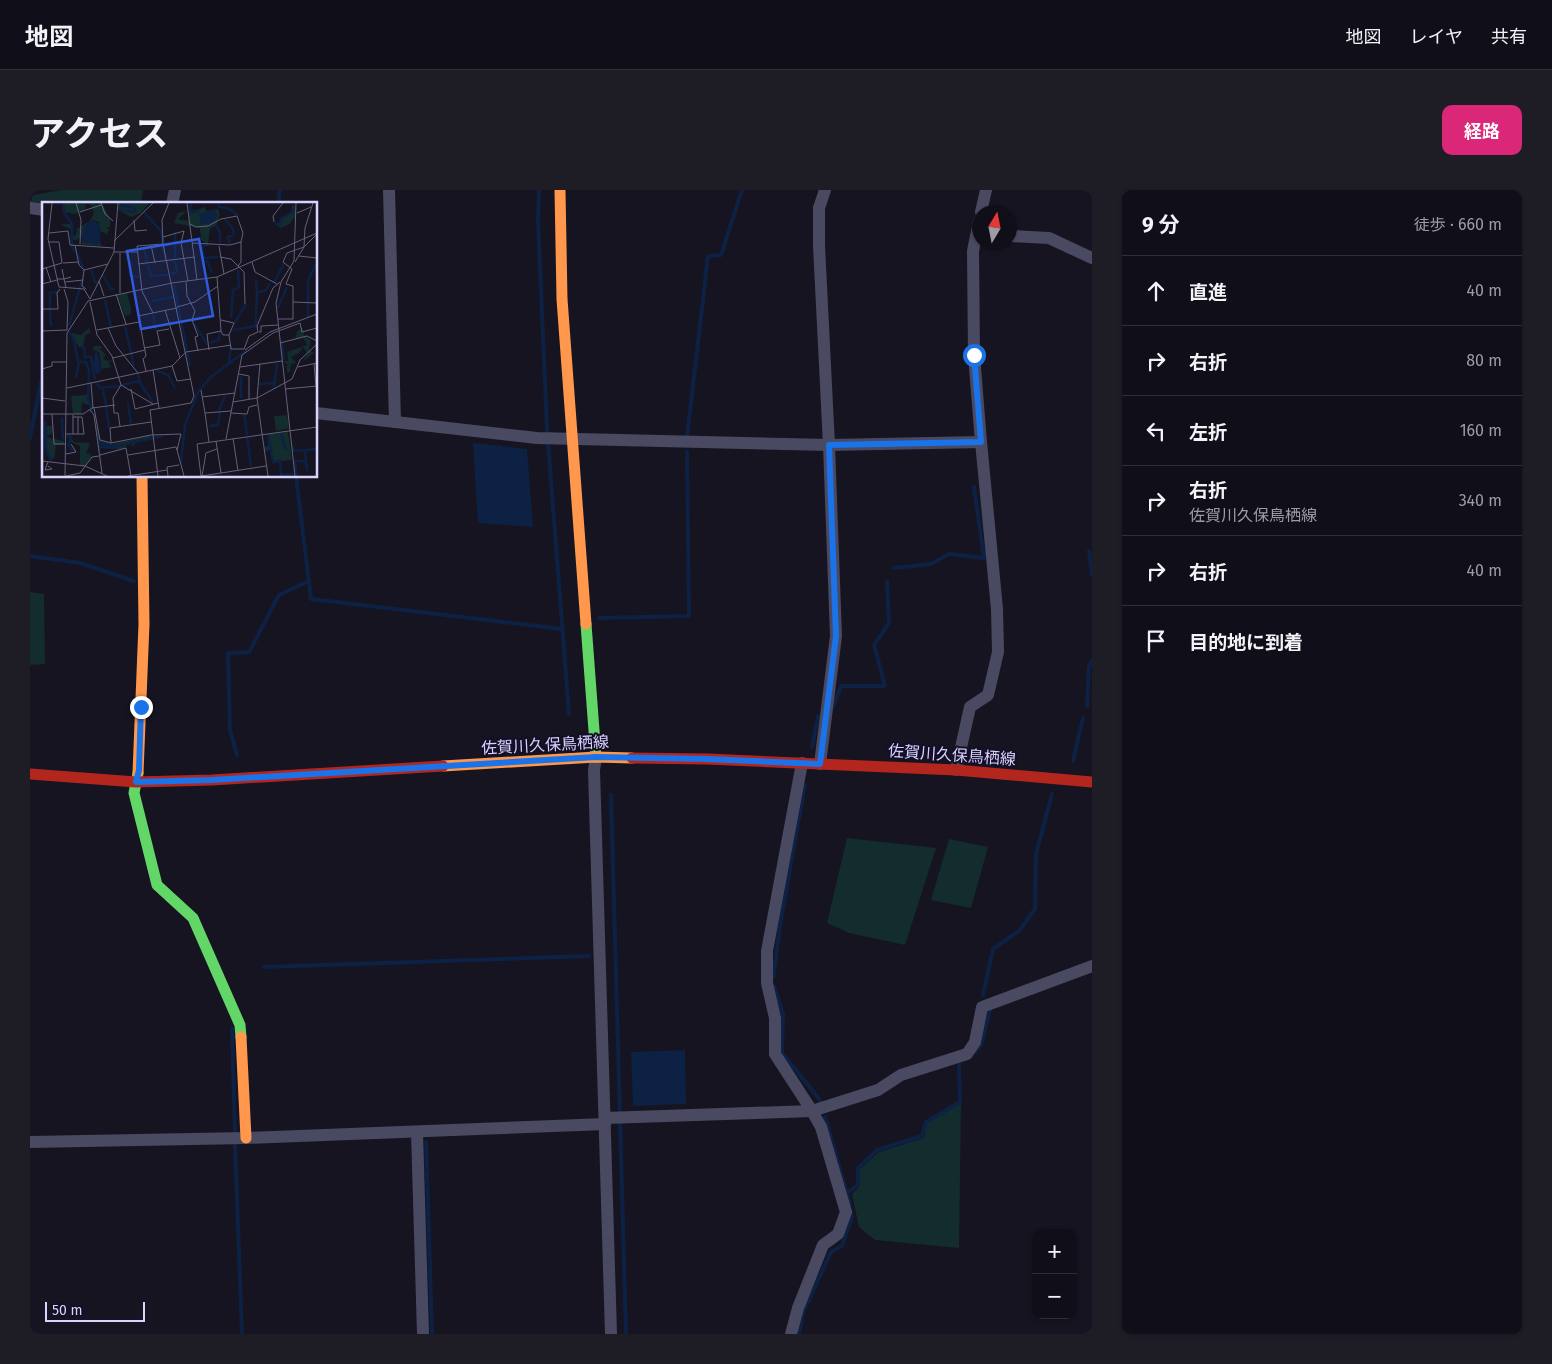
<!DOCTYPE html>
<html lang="ja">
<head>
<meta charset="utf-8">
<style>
  :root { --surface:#100f19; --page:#1e1d26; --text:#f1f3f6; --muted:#9c9ca2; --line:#302f38; --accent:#db2777 }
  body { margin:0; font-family:"Fira Sans","Noto Sans JP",sans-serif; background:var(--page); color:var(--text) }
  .controls { position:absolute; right:15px; bottom:15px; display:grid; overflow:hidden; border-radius:10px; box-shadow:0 1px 4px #0004 }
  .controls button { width:45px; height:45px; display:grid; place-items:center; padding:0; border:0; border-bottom:1px solid var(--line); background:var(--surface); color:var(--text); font:25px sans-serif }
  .compass { position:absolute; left:942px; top:15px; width:45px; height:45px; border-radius:50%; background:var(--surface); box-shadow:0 1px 4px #0004; rotate:10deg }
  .scale { position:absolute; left:15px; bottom:12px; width:100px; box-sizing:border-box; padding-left:5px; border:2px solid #d9d4ff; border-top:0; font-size:14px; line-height:18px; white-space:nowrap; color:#d9d4ff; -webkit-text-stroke:4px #130f26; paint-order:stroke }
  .stop { position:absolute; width:15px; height:15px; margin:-11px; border:4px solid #1a73e8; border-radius:50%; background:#fff }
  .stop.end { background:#1a73e8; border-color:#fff; box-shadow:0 1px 5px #0008 }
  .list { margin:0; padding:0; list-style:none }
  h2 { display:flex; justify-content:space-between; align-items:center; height:65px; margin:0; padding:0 20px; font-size:21px }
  h2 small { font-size:16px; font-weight:400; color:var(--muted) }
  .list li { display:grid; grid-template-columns:32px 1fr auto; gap:15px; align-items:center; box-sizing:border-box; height:70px; padding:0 20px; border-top:1px solid var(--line) }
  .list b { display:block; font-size:19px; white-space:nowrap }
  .list p { margin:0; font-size:16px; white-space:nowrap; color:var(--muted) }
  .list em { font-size:16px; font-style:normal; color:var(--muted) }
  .icon { flex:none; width:28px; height:28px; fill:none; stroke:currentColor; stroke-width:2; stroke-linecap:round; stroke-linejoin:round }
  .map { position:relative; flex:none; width:1062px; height:1144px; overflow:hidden; border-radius:10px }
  header { display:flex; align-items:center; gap:30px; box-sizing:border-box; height:70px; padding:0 25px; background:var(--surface); border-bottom:1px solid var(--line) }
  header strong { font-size:24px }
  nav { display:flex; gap:28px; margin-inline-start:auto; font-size:18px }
  .intro { display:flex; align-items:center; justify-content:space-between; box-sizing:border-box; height:120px; padding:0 30px }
  h1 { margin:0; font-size:35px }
  .button { padding:12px 22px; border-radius:10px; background:var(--accent); color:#fff; font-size:18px; font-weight:700 }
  main { display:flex; gap:30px; padding:0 30px }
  aside { flex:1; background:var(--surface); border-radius:10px; box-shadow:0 1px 4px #0004 }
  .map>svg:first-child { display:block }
  .green { fill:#132c2d }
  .water { fill:#0d2144 }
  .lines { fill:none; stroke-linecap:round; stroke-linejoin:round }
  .stream { stroke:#0d2144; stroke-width:4 }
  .street { stroke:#4a4962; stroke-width:12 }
  .fast { stroke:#63d668; stroke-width:11 }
  .slow { stroke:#ff974d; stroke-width:11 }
  .jam { stroke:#b3261e; stroke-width:11 }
  .route { stroke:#1a73e8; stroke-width:6 }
  .labels { text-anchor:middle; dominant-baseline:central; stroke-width:4; stroke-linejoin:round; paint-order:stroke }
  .street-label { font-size:16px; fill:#d9d4ff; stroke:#130f26 }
  .inset-river { fill:none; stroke:#0d2144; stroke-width:2.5 }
  .inset-road { fill:none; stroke:#64617a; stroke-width:1 }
  .view { fill:#305bdc; fill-opacity:0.15; stroke:#305bdc; stroke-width:2.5 }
  .inset-edge { fill:none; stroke:#d9d4ff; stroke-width:2.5 }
</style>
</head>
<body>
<header>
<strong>地図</strong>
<nav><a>地図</a><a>レイヤ</a><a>共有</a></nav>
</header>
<div class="intro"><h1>アクセス</h1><a class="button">経路</a></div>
<main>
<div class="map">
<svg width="1062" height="1144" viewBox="0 0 1062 1144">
  <rect width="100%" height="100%" fill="#161421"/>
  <g class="green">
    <polygon points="32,0 113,0 111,14 0,13 3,5"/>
    <polygon points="0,402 14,404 15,474 0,475"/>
    <polygon points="817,648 906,658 875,755 819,743 797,733"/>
    <polygon points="919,649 958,657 941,718 901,710"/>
    <polygon points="931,913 929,1058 845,1050 829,1037 822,1004 830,996 830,979 849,962 894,948 896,933"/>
  </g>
  <g class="water">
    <polygon points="443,253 497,259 503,337 448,333"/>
    <polygon points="655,860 656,914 603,916 601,862"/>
  </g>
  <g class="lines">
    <g class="stream">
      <polyline points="509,0 508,30 517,239 539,524"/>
      <polyline points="248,14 250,0"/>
      <polyline points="657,247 678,66 691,65 712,0"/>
      <polyline points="0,248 11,192"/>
      <polyline points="266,286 281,409 532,439"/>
      <polyline points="1059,361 1062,385"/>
      <polyline points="0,366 50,373 104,391"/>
      <polyline points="864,378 901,374 919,364 954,368 944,297"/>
      <polyline points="569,428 659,426 657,262"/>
      <polyline points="1057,516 1059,477 1062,470"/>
      <polyline points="803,517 811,496 855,496 844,455 859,433 857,391"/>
      <polyline points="782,557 788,526"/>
      <polyline points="207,565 200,540 198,463 219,462 249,405 279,391"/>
      <polyline points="1043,571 1053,528"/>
      <polyline points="581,605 596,1144"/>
      <polyline points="234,777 559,766"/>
      <polyline points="743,788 751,729 775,595"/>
      <polyline points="744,797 753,824 752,863 790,910"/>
      <polyline points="953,805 963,759 989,741 1005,719 1006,664 1022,604"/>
      <polyline points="202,839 205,942"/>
      <polyline points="945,862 951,855 960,820"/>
      <polyline points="795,927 820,1014"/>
      <polyline points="396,952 402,1144"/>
      <polyline points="205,955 212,1144"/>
      <polyline points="817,1003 828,995 828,978 847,960 892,946 896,932 930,912 929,873"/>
      <polyline points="769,1144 773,1123 801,1062 812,1056 822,1027 821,1021"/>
    </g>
    <g class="street">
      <polyline points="359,0 365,232"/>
      <polyline points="142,14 145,0"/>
      <polyline points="0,18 14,20"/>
      <polyline points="951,22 956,0"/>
      <polyline points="979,46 1019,48 1062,68"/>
      <polyline points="286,223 507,248 799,255 951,252"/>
      <polyline points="566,567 564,580 581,1144"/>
      <polyline points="790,574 806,446 799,255 789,56 789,18 795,0"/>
      <polyline points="926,580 940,517 958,505 968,462 967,419 951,252 944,165 943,61 949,31"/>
      <polyline points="575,928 782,921 848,900 871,885 937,864 945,852 952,817 1062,776"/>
      <polyline points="387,942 393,1144"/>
      <polyline points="0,952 216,948 575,934"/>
      <polyline points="761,1144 768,1118 793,1055 808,1044 816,1022 791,937 782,921 745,864 745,828 737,793 737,761 772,573"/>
    </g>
    <g class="fast">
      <polyline points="556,434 566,567"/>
      <polyline points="108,583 104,603 127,695 163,728 210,835 211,847"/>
    </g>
    <g class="slow">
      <polyline points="530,0 532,109 556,434"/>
      <polyline points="413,576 566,567 602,568"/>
      <polyline points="108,583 114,434 112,286"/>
      <polyline points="211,847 216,948"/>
    </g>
    <g class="jam">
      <polyline points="602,568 678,569 926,580 1062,592"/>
      <polyline points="0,584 106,592 182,590 413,576"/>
    </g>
  </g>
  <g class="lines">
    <polyline class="route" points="111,517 109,580 106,592 182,590 566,567 678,569 790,574 806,446 799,255 951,252 944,165"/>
  </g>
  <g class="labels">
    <g class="street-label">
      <text transform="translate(515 555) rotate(-3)">佐賀川久保鳥栖線</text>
      <text transform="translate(922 565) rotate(4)">佐賀川久保鳥栖線</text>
    </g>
  </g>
  <g transform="translate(12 12)">
    <rect width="275" height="275" fill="#161421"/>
    <path d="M20,1H53L56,4L55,1H60L68,16V25L64,26L68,28L65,30L67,33L58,29L57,20L50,18L43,25L41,40L59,42V44L33,42H40V31L37,37L28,39L30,28L18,22H28V17L32,34L34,33L35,27L48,19L52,11L49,3L44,2L43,8L32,12L22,10ZM77,1H107L99,11L89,15L76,8ZM250,2L254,6L253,15L247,22L239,26L235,24L239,17L249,10ZM163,5L164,9L176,7L178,12L174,24L168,26L166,43L159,38L158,26L132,21L136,11L145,9L136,17L146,19L148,10ZM85,91L89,106V112L83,114L75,93ZM47,126L49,131L44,132L41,144L37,145L28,131L39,133ZM261,126L262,133L269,139L267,147L272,151L260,160L266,152L261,145L257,151L249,155L254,161L249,162L248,170H245V162L241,159H246L245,150L265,143L261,135L253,138L255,129ZM52,144H61L58,147L64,153L61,156L65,159L71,158L66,161L70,165L60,167L57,150L51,148ZM46,187L47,203L40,201L39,212H31L29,194L44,193ZM245,213L247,226L234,229L232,214ZM53,220L60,241L72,242L108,233L109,237L93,241L91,245L89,241L79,247L56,246L55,243L75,245L104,235L75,244L57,242ZM5,224H10L11,230L4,235L22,239V242L14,243L12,257H8L4,247L2,230ZM246,230L250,258L231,260L230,250L227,248L223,250L222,245L226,244V232ZM28,235L32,240L48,241L44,252L48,251L49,255L43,264L38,263V244L27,239Z" fill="#132c2d"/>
    <path d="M173,8L175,13L172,20L159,23L157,12ZM50,19L57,21L59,42L40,40L42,26ZM54,147L60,167L55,173L51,163Z" fill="#0d2144"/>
    <path class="inset-river" d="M21,1L22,10L30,22V45L33,50M149,1L148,10L157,9M176,1L177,5L186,6L196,13M78,3L92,6L94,10M77,8L92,10M102,10L119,29L123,58M183,17L191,27L192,33L186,35L188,43M233,22H239V17L249,11L251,6M174,23L178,30V41M166,43L160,44L162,56L176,55M102,45L105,60M35,51L42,67M133,56V30M161,59H165L170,71M88,62V74L97,75M106,63L109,74L126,73M49,67L53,80L56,79M129,72L135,70L133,59M61,73L69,87H73M214,78L215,91L224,88L228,81M232,81L242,61M132,83L148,164M63,98L69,125M110,99L132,95M236,106L245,85M8,107V91L15,90M8,108L9,124M111,112L114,129M214,114L215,92M266,115V78L275,61M189,116L191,88L197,85L196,68M152,122L166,143M192,122L204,102M27,124L40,78M83,124L92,164M191,128L214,124V115M27,129L32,138L36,160H44L47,168L46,196L50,209M240,140L242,158M168,141L177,138L178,130M39,145H42L43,155H49L53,178M187,161L189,143M114,168L126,173L133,186M96,172L98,181L111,200M34,176L37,160M54,181L58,186L78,184M217,182L232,181M80,183L98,179M61,187L64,203M232,187L235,161M199,196V174M86,201L89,222M64,205L67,226M177,208L183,194M202,212L205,233M20,216L21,238M3,220L4,247L9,259M167,224L176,223L178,210M239,232L244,248M226,233L231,260L238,259L239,273L252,272M25,234L29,235L26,243L31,249M205,235L209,264M55,240L75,244L121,234M251,244L252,249L275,247M57,249L58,244L73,246M263,249L265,269M139,260L143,223L156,190L169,175L205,148M255,274L253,259H264"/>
    <path class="inset-road" d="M10,1L6,37L17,85L42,87L48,97M34,1L39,18L38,42M59,1L63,12L71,19M145,1L155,78M38,10L59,3M255,11L269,5M92,18L93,29L105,28M232,20L231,14L241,1M148,22L154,25L166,24L179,17L195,14L201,31L199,40L188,43L150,41M7,31L26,29L28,43L72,46M121,35L142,29L139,41L146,79M72,39L111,1M33,43L37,63L42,68L40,84L44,87M109,43L113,61M177,44L182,72M72,50H95M78,51V91M257,54L275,56M178,55L189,57L202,70L203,102M210,60L213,70L235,82M253,60L262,45L263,26L271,1M21,61L37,60M96,62L153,55M196,64L199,60V40M4,65L9,80M0,67L20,61L17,40H7M20,67L22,77L29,75M42,68L66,62M175,75L179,129L181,133H187M15,77H22L24,86M57,79L62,94M23,80L41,78M144,80L145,94L153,109L150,118L156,134L153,135L156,149M0,82L15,78M92,90L104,154L101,157L104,169M74,92L84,122M48,97L72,50L76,1M48,100L55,133L70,154L79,183L71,196L72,211H76L78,224M251,100L275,101M135,105L153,100L176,84M0,107H16L15,91L18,87M123,108L138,156M111,111L100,89L95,44L121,42M96,114L135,106M236,117H251V84L244,82L250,67L241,60L245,51L262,45L274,33M179,118L192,121L187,133L189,147H202L207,134L216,130L215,124L231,86L238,80M66,126L74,144L96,171M55,128L97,120M0,129L25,128L26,100L22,87M217,130H219V124L236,123M238,141L265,134L275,139M102,146L118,143L115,129L127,127M167,148L165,132L179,129M203,148L228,130L275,112M71,156L103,148M272,162L274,184M130,164L135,179L149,177M198,165L240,159M256,165L275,161M0,167L10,164V160H24M111,168L117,206M197,172L207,174V197M49,181L51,206M79,183L111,202M25,186L130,164L144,150L189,143M89,187L93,207L116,201M243,187L275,184M159,188L163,211M160,195L193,191M0,196L23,199M191,200L200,153L231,131L258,121L260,130L275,126M52,206L58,238L69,241M48,208L52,213L60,271M189,211L205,212L207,205L215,203M0,212H41L50,206L73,203M10,212L12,242H23M109,220L68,226L69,241L109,233L139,232M24,232H42L40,215H31M31,232V213M36,232V215M139,232L135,248L142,274M191,236L196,269M184,237L191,200L215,196L218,162M167,240L163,211L189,209M24,252L34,250L29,242M58,253L84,246L89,274M86,253L134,245L135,248M0,259L43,264L65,274M6,264L10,267L3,268L6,260M179,271L224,264M23,274L25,131L46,99L130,81L175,75L275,31M24,274L38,271L50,255L57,254M86,274L125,268M116,274L108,208L149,201L152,194L121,42L120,18L127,1M126,274L125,265L137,263M159,274L155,242L275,225M159,274L179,271L174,239M160,274L164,251L175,247M226,274L215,196L250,177L258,158L275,142M253,274L234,101L239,80L252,59L254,1"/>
    <path class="view" d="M157,37L171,114L99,127L85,49Z"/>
    <rect width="275" height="275" class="inset-edge"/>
  </g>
</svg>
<div class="controls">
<button>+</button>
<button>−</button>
</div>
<svg class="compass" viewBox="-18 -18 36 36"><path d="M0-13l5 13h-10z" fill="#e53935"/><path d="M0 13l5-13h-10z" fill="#9c9ca2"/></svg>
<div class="scale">50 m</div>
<div class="stop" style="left:944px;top:165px"></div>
<div class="stop end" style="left:111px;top:517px"></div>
</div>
<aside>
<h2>9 分<small>徒歩 · 660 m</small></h2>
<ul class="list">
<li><svg class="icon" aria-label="ahead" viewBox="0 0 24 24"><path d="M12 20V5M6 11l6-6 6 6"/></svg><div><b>直進</b></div><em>40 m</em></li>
<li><svg class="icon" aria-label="right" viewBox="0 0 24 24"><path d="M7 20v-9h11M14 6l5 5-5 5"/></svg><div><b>右折</b></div><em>80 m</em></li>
<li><svg class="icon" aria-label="left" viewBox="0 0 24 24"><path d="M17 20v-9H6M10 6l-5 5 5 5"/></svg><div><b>左折</b></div><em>160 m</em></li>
<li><svg class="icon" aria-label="right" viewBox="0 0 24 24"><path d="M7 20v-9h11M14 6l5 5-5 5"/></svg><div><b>右折</b><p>佐賀川久保鳥栖線</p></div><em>340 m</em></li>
<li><svg class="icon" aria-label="right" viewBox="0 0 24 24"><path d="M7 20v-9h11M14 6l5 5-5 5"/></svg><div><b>右折</b></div><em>40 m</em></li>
<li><svg class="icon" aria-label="arrive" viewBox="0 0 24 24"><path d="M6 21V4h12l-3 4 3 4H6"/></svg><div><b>目的地に到着</b></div></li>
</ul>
</aside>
</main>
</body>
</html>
